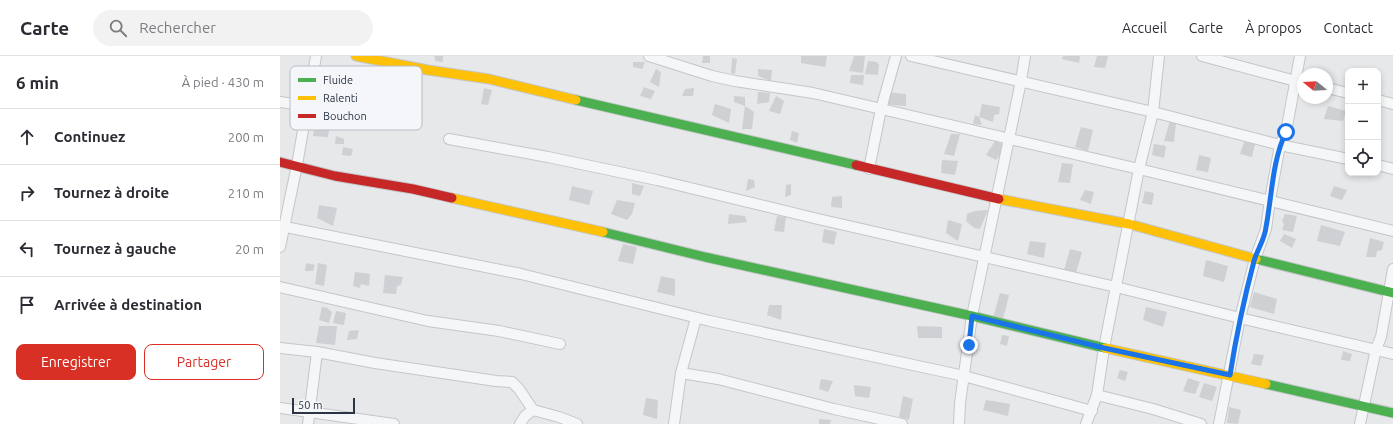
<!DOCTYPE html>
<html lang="fr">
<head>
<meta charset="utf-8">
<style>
  :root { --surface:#fff; --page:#f2f2f3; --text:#2b2b33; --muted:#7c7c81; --line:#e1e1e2; --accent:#d93025 }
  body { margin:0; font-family:Ubuntu,sans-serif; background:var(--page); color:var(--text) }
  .controls { position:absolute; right:12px; top:12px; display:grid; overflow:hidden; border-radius:8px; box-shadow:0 2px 6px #0003 }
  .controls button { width:36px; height:36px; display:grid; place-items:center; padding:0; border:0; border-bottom:1px solid var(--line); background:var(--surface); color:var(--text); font:20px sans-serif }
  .compass { position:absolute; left:1017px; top:12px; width:36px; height:36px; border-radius:50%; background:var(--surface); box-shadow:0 2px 6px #0003; rotate:288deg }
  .scale { position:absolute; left:12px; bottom:10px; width:63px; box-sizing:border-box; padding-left:4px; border:2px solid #2b3445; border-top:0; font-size:11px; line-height:14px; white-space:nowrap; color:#2b3445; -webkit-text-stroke:3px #f4f6f9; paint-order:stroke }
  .stop { position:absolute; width:12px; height:12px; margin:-9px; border:3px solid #1a73e8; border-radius:50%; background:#fff }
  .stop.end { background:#1a73e8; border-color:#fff; box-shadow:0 1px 4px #0008 }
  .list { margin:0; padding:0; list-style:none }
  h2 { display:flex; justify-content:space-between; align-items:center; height:52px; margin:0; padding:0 16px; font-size:17px }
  h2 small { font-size:13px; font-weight:400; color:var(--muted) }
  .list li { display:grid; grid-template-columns:26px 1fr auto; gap:12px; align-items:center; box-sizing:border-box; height:56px; padding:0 16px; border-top:1px solid var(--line) }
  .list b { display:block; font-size:15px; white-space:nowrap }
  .list em { font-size:13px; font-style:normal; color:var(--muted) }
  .actions { display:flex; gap:8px; padding:12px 16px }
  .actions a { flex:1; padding:9px 0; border:1px solid var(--accent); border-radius:8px; text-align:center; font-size:14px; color:var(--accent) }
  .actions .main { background:var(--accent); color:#fff }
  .icon { flex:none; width:22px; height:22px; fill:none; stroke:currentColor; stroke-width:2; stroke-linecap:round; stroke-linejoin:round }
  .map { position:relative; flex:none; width:1113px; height:368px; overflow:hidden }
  header { display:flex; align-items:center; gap:24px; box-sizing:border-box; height:56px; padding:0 20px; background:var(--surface); border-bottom:1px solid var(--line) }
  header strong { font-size:19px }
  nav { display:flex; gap:22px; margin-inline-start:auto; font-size:14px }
  .search { width:280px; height:36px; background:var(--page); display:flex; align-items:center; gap:10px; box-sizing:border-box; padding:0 14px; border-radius:22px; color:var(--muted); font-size:15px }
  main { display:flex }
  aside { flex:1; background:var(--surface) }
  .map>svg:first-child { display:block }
  .building { fill:#ced0d3 }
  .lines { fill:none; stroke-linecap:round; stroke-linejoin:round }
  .street-casing { stroke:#c4c6c8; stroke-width:12 }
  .fast-casing { stroke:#c4c6c8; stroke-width:11 }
  .slow-casing { stroke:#c4c6c8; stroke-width:11 }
  .jam-casing { stroke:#c4c6c8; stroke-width:11 }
  .street { stroke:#f5f6f7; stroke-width:10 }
  .fast { stroke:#4caf50; stroke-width:9 }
  .slow { stroke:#ffc107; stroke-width:9 }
  .jam { stroke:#c62828; stroke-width:9 }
  .route { stroke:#1a73e8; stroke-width:5 }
  .key { fill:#f4f6f9; stroke:#b8bcc3; stroke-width:1 }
  .key-label { font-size:11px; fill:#2b3445 }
</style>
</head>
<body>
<header>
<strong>Carte</strong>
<div class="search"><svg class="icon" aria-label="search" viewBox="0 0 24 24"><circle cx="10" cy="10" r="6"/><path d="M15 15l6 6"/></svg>Rechercher</div>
<nav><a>Accueil</a><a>Carte</a><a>À propos</a><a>Contact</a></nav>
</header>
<main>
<aside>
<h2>6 min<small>À pied · 430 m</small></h2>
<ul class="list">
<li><svg class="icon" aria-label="ahead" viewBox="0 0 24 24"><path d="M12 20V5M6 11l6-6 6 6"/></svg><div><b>Continuez</b></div><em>200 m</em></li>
<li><svg class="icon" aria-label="right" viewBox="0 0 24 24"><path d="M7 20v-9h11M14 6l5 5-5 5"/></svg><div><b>Tournez à droite</b></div><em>210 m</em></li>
<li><svg class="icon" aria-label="left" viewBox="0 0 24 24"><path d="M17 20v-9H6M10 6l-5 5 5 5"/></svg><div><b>Tournez à gauche</b></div><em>20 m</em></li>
<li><svg class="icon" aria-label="arrive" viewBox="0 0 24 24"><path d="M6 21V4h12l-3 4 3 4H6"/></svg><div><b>Arrivée à destination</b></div></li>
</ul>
<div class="actions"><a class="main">Enregistrer</a><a>Partager</a></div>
</aside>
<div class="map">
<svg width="1113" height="368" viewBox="0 0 1113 368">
  <rect width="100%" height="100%" fill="#e6e8ea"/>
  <g class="building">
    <polygon points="153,0 163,0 163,6 155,5 155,1"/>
    <polygon points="423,0 430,0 430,7 422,7"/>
    <polygon points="521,0 547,0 545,11 521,7"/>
    <polygon points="574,0 585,0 583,17 569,15"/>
    <polygon points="783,0 800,0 799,7 782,3"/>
    <polygon points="817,0 828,0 825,12 814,11"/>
    <polygon points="452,2 457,3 455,18 451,17"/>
    <polygon points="588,5 597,6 599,9 598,19 585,18"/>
    <polygon points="353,6 365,6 362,13 353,11"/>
    <polygon points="376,13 381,16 379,31 370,26"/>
    <polygon points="478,13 492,14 491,25 478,20"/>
    <polygon points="571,19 584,19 583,29 570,27"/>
    <polygon points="364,31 375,35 371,43 360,40"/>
    <polygon points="204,32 212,34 208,49 201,48"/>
    <polygon points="414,32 413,40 402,40 405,33"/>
    <polygon points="478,36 490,37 489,46 477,48"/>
    <polygon points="606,36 626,38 626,50 602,48"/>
    <polygon points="454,40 465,41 465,50 474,56 472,73 462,73 465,50 454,46"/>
    <polygon points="496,40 504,45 500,58 489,55"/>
    <polygon points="435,48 451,53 449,67 432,59"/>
    <polygon points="702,48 720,51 719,58 714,59 713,66 699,61 702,69 693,68 695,59 699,61"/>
    <polygon points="1048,50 1066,55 1063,65 1044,63"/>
    <polygon points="890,65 896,67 894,86 884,85"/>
    <polygon points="35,68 50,69 48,81 33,80"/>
    <polygon points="801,71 813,74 808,95 795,91"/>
    <polygon points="512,75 519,77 517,87 510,84"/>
    <polygon points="671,78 680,78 674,100 664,98"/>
    <polygon points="56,80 64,83 64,88 55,88"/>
    <polygon points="715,85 727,90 716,104 706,99"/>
    <polygon points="964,86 975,88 972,101 960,98"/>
    <polygon points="874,88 886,90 884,102 872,99"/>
    <polygon points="63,91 73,93 71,100 62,99"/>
    <polygon points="919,99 931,102 928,116 916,114"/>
    <polygon points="662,104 678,105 675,119 661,117"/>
    <polygon points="782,107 793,108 790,127 778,126"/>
    <polygon points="468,123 474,124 475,131 466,135"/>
    <polygon points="352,127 364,130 360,140 352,138"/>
    <polygon points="511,128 511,139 505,141 506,129"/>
    <polygon points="292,130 313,135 309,149 289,144"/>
    <polygon points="1054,130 1067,134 1062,144 1050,140"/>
    <polygon points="805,134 814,136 811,148 800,144"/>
    <polygon points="865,135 874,137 872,149 862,147"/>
    <polygon points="562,140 562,152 551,151 552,141"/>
    <polygon points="337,144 355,147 352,158 347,164 331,158"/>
    <polygon points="39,149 57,152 53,170 37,162"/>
    <polygon points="708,154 700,173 694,172 686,165 687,158 695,155"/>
    <polygon points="449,158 465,160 467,166 448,168"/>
    <polygon points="1005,158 1017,160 1013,176 1002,174 1004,168 1002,165"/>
    <polygon points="497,160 506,161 504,176 494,175"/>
    <polygon points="668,164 682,168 678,185 666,177"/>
    <polygon points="1041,169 1065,176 1060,190 1037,185"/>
    <polygon points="544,173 557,176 554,189 542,186"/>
    <polygon points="1004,178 1016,183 1012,192 1000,185"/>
    <polygon points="1090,182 1104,186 1102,194 1097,195 1096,201 1086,201"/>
    <polygon points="750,185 766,187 764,202 747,198"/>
    <polygon points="343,188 357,191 353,208 338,205"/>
    <polygon points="790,193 802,196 796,217 784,214"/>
    <polygon points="926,204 948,210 944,226 923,220"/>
    <polygon points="26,207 35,209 33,215 25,215"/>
    <polygon points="38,207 47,209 44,230 35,228"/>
    <polygon points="75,216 90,218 89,230 81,228 80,232 73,230"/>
    <polygon points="105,219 123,221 121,229 117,230 116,238 103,237"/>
    <polygon points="381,220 395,223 395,240 377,236"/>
    <polygon points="974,236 997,243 994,258 970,251"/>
    <polygon points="720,237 729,239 726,252 723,262 713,262"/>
    <polygon points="489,249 502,249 501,264 487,259"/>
    <polygon points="42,251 48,252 49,254 52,256 49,267 39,264"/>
    <polygon points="866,251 887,256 883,271 863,264"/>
    <polygon points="56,255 66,257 64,269 53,267"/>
    <polygon points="39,270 57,270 55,289 36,287"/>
    <polygon points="637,270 662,271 662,282 638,282"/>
    <polygon points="79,274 77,283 67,284 69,275"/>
    <polygon points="722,279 729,280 727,290 720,288"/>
    <polygon points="1063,295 1072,298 1070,305 1061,304"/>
    <polygon points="974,298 984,299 981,310 971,308"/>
    <polygon points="840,314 848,316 845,325 837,322"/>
    <polygon points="908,322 920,326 915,338 903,335"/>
    <polygon points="541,323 553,325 548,336 539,333"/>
    <polygon points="924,327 937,331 932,345 919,341"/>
    <polygon points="574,329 591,331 589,342 575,340"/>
    <polygon points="623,340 633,343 629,364 619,361"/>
    <polygon points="366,342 378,344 377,363 363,359"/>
    <polygon points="706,344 730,348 728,360 703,354"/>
    <polygon points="949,351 961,354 958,368 947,367"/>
    <polygon points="539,363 551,364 550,368 539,368"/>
  </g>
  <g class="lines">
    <defs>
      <g id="street">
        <polyline points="369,0 432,20 455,25 533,37 859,113 1113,175"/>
        <polyline points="631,0 873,56 1000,89 1068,103"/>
        <polyline points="922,0 1023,27"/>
        <polyline points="1047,32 1068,37"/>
        <polyline points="1098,44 1113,48"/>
        <polyline points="0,46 27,50"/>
        <polyline points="169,83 268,101 377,124 538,163 836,231 960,262 1113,298"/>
        <polyline points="1098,109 1113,113"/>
        <polyline points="589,113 601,53 616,0"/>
        <polyline points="0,170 241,218 430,265 684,320 812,355"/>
        <polyline points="0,191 17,109 36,0"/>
        <polyline points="0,231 148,265 219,275 280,288"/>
        <polyline points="0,292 37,296 95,307 216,325 232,326 239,333 253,354 245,360 240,368"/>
        <polyline points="401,317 438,323 554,353 622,368"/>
        <polyline points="817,339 873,353 921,368"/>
        <polyline points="0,352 114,368"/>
        <polyline points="253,354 279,361 297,368"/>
        <polyline points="28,368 37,296"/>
        <polyline points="394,368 401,317 416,262"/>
        <polyline points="679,368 680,347 692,260 741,25 745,0"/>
        <polyline points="806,368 817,339 824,292 859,113 873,56 879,0"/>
        <polyline points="939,368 960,262 975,203 986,173 990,144 1000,89 1006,76 1020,0"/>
        <polyline points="1080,368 1096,293 1101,281 1113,213"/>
      </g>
      <g id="fast">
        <polyline points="296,44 576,109"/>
        <polyline points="323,176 425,201 692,260 825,292"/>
        <polyline points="976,203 1113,237"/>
        <polyline points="986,328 1113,357"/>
      </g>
      <g id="slow">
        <polyline points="76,0 148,14 209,23 296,44"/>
        <polyline points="172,142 323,176"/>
        <polyline points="719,143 849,168 976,203"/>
        <polyline points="825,292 986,328"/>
      </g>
      <g id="jam">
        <polyline points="0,106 55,120 133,133 172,142"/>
        <polyline points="576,109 719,143"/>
      </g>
    </defs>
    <use href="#street" class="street-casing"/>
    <use href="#fast" class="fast-casing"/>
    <use href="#slow" class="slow-casing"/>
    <use href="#jam" class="jam-casing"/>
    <use href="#street" class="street"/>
    <use href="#fast" class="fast"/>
    <use href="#slow" class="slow"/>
    <use href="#jam" class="jam"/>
  </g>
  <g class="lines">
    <path class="route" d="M689,289L692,260L824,292L950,319C956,281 964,243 974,205C977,194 985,183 986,171C992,140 992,105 1006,76"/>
  </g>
  <rect x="10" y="10" width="132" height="64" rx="6" class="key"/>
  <rect x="18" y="22" width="18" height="4" fill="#4caf50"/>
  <rect x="18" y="40" width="18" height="4" fill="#ffc107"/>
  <rect x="18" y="58" width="18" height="4" fill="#c62828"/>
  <g class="key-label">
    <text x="43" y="28">Fluide</text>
    <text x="43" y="46">Ralenti</text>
    <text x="43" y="64">Bouchon</text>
  </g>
</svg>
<div class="controls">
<button>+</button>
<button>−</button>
<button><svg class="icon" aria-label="locate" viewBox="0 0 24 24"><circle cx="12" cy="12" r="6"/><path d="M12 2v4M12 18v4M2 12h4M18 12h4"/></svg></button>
</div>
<svg class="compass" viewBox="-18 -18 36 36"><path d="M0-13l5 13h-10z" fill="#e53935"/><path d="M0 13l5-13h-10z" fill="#7c7c81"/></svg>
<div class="scale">50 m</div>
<div class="stop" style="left:1006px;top:76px"></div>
<div class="stop end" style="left:689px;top:289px"></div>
</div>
</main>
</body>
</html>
